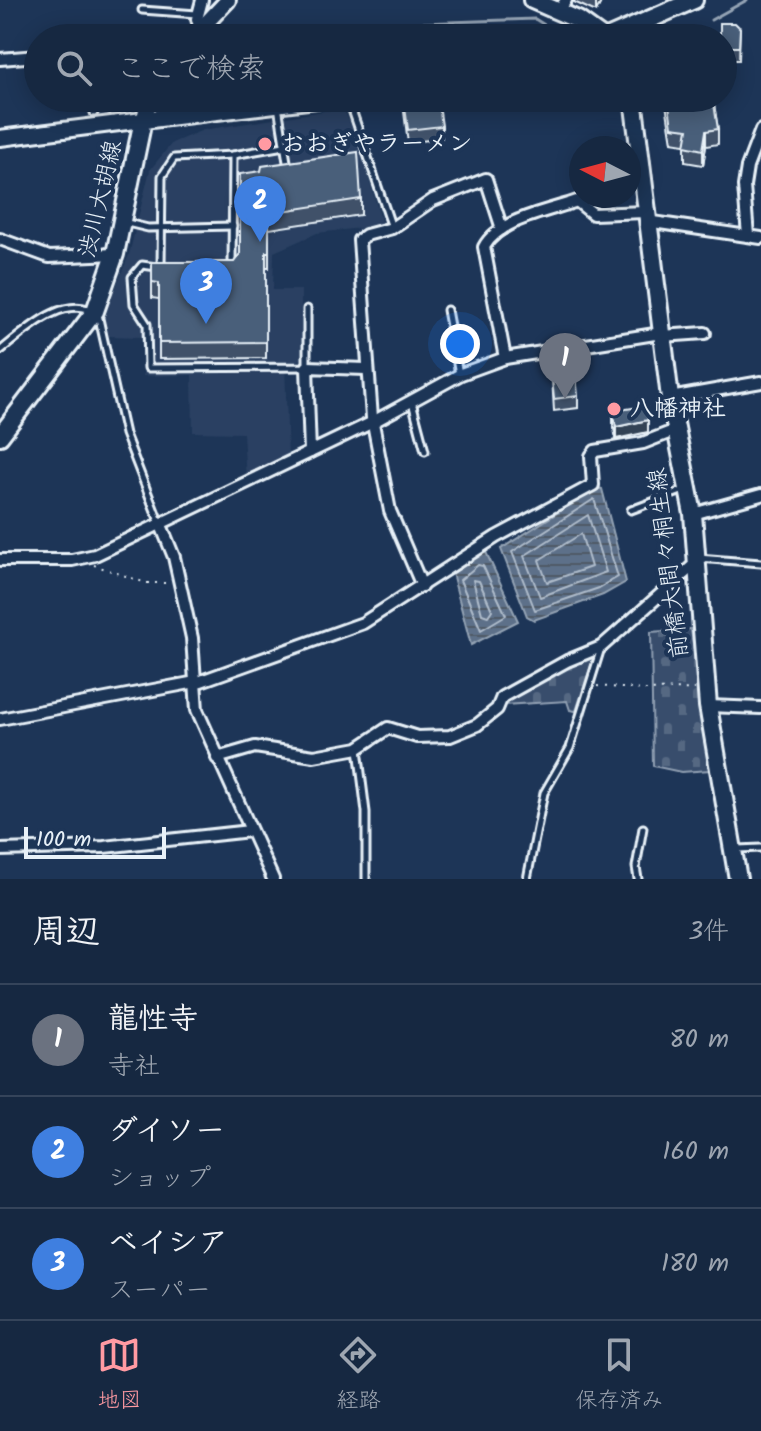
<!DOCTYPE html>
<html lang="ja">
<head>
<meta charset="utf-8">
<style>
  :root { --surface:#162841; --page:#1f3048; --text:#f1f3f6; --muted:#9ea6b1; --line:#35445a; --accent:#ff9aa2 }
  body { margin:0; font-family:Kalam,"Klee One",sans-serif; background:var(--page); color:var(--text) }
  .compass { position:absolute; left:569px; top:136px; width:72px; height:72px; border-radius:50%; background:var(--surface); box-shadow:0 4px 20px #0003; rotate:276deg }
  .scale { position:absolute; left:24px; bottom:20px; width:142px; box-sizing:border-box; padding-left:8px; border:4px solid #e8f1f8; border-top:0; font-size:22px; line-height:28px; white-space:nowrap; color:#e8f1f8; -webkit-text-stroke:6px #1d3557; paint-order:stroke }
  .you { position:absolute; left:460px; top:344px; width:28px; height:28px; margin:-20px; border:6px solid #fff; border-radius:50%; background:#1a73e8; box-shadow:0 0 0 12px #1a73e833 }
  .badge { display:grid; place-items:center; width:52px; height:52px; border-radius:50%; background:var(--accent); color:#fff; font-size:26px; font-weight:700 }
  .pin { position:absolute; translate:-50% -66px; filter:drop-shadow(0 2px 4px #0008) }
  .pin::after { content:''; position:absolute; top:42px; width:28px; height:24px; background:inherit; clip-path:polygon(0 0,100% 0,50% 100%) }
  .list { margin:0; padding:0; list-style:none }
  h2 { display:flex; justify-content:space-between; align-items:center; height:104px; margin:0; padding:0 32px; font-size:34px }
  h2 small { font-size:26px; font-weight:400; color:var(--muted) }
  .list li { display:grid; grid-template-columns:52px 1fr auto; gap:24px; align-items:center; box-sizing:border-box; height:112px; padding:0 32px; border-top:2px solid var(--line) }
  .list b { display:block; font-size:30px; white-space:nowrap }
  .list p { margin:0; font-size:26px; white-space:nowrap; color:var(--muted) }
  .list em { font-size:26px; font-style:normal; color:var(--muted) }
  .icon { flex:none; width:44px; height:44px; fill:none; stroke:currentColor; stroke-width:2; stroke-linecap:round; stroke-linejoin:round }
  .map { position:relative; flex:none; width:761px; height:879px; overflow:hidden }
  .search { position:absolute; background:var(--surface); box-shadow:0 4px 20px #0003; left:24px; right:24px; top:24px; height:88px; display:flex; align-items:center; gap:20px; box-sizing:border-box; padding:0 28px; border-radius:44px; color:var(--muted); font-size:30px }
  .sheet { height:440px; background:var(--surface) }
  nav { display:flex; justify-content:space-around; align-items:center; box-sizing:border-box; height:112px; border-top:2px solid var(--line); background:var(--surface); font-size:22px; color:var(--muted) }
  nav a { display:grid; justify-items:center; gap:4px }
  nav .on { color:var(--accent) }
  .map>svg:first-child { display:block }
  .built { fill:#2a4162 }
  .cemetery { fill:url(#cemetery-stones); stroke:#909fb2; stroke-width:2 }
  .water { fill:url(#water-rules); stroke:#95a4b5; stroke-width:2 }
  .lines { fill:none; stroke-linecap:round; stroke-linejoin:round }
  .shore { stroke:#b0bdcc; stroke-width:2 }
  .stream { stroke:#95a4b5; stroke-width:3 }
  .lane-casing { stroke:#e8f1f8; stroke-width:11 }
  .street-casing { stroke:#e8f1f8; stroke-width:16 }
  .secondary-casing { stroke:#e8f1f8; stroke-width:20 }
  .primary-casing { stroke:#e8f1f8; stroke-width:22 }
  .path { stroke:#e8f1f8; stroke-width:2; stroke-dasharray:2 6; stroke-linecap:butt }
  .lane { stroke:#1d3557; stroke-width:5 }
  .street { stroke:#1d3557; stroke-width:10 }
  .secondary { stroke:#1d3557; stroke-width:14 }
  .primary { stroke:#1d3557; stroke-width:16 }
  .wall { fill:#3f5169; stroke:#e8f1f8; stroke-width:2 }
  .shaded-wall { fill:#334255; stroke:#e8f1f8; stroke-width:2 }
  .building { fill:#495e7a; stroke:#e8f1f8; stroke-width:2 }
  .poi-dot { fill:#ff9aa2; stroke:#1d3557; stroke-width:3 }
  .labels { text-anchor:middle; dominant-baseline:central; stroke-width:8; stroke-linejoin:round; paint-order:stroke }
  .poi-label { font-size:24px; font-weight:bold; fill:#e8f1f8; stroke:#1d3557; text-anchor:start }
  .street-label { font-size:24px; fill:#e8f1f8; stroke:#1d3557 }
</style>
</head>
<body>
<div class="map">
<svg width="761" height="879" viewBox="0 0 761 879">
  <defs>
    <pattern id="cemetery-stones" width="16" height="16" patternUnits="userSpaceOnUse" patternTransform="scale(2)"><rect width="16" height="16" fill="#374d6c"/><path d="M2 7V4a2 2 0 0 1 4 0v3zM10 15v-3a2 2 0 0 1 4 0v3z" fill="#546782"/></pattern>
    <pattern id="water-rules" width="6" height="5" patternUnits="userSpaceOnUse" patternTransform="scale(2)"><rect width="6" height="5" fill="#5d7089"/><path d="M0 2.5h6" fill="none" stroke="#505a66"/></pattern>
  </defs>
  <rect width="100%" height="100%" fill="#1d3557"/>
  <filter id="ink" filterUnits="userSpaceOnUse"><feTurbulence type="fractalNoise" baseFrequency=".0125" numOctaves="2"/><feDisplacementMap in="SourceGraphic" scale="16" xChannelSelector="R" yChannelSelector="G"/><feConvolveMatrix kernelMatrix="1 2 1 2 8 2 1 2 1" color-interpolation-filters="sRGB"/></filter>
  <g filter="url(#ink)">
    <polygon class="built" points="343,108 357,138 381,220 379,225 369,227 317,233 274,252 273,290 301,290 301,358 297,362 285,363 288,460 246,480 243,433 193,432 192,375 143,376 142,337 109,336 104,315 129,255 150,170 172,143 203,130"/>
    <g class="cemetery">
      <polygon points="691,629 710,770 681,772 653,766 651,632"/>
      <polygon points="595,653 576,711 570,710 567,701 502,705 507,698 567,663"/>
    </g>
    <g class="water">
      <polygon points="596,488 602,489 626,582 603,595 534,620 527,616 501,549"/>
      <polygon points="485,550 518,621 471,645 452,573"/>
    </g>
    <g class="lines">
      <g class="shore">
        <polygon points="594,499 618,577 599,588 535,610 512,552"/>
        <polygon points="588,515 606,572 540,597 524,556"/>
        <polygon points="581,534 591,567 547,582 539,560"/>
        <polygon points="478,565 483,566 506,615 481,630 460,580"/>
        <polygon points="473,580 479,581 492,610 488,616 482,614"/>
      </g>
      <g class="stream">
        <polyline points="711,20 747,0"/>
        <polyline points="388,37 421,23 535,19 554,31"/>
        <polyline points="668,38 684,31"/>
      </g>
      <defs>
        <g id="lane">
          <polyline points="142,10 197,14"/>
          <polyline points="93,98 94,113"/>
          <polyline points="348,98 392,228"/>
          <polyline points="278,106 288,168"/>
          <polyline points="123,222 148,228 233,226"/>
          <polyline points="232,265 233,155"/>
          <polyline points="157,267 142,265 132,277 134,304 147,324 148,368 307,367 307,309"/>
          <polyline points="161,268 162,176 174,158 233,155 284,146"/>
          <polyline points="447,310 459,374"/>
          <path d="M0,351C23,333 65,291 98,314L125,434L160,524"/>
          <polyline points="412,402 425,451"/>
          <polyline points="631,510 687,489"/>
          <polyline points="698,558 761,563"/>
          <polyline points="358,749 366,812 366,879"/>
          <polyline points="738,849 761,848"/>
          <polyline points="527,879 544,793 570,748 601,648"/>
          <polyline points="638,879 636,867 643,828"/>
        </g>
        <g id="street">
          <polyline points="559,11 566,0"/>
          <polyline points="200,29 197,19 202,0"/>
          <polyline points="0,59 38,56"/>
          <polyline points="646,221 761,238"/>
          <polyline points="748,236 744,186 747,167 761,130"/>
          <polyline points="0,239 49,257 115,254"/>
          <polyline points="662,336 705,333"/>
          <path d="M505,358L484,247C499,219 549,211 577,201L593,214L645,212"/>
          <polyline points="670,398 761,382"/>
          <polyline points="310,452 307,367 366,369"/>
          <polyline points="693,514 761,495"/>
          <polyline points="161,525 174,557 192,638 197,710 273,879"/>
          <polyline points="0,560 72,560 95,555 373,422 461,374 505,358 661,333"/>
          <polyline points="422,586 390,511 372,418 359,240 366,235 392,228 433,200 486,179 502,229"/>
          <polyline points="708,706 761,708"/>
          <polyline points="0,719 201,681 363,623 496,537 593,485 591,456 595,451 643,443 676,430"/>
          <polyline points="217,758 255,747 314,756 358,748 388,728 417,737 450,736 477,725 497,709 502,697 567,661 601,647 696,563"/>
          <polyline points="0,850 104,847 250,831"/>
        </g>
        <g id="secondary">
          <polyline points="192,38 228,0"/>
          <polyline points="0,138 143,120 151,98"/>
        </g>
        <g id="primary">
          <polyline points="532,0 578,20 603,38"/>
          <polyline points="607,38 694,0"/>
          <polyline points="633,98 670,398 693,514 708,706 738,879"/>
          <polyline points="0,436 95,311 115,254 143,120 324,98"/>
        </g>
      </defs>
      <use href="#lane" class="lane-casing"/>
      <use href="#street" class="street-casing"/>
      <use href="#secondary" class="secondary-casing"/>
      <use href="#primary" class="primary-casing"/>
      <g class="path">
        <polyline points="94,565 146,583 169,583"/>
        <polyline points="597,686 646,690 695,689"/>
      </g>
      <use href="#lane" class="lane"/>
      <use href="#street" class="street"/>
      <use href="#secondary" class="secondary"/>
      <use href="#primary" class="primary"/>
    </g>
    <g class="wall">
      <polygon points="574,0 602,0 596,12 574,2"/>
      <polygon points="740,28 739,60 723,60 723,38"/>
      <polygon points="665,98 713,98 718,129 718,144 706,146 703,165 685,162 685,144 672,142"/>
      <polygon points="404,99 442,126 442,138 408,143 404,112"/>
      <polygon points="261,171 361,199 361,215 269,229 269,268 266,268 266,358 159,359 159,299 152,298 152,262 234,262 240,254"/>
      <polygon points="552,377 578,396 578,408 554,411"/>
      <polygon points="613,411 648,432 616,439 613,424"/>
    </g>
    <g class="shaded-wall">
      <polygon points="596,0 602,0 596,12"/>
      <polygon points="706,131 706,146 703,165 703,150"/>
      <polygon points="648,420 648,432 616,439 616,427"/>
    </g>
    <g class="building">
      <polygon points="720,23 735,23 740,28 739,47 723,47 723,38 720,38"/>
      <polygon points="414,98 438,98 442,126 408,130 404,99"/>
      <polygon points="668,98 713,98 718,129 706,131 703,150 685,146 688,129 672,127"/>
      <polygon points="358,152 361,199 269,213 269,252 266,252 266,342 159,343 159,283 152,282 152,262 234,262 240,254 240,174 261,171 262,166"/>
      <polygon points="576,374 578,396 554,399 552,377"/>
      <polygon points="646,406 648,420 616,427 613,411"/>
    </g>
  </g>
  <g class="poi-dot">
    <circle cx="265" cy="144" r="8"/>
    <circle cx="614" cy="409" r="8"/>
  </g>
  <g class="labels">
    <g class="poi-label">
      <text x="281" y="144">おおぎやラーメン</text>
      <text x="630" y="409">八幡神社</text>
    </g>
    <g class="street-label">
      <text transform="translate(101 199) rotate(-77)">渋川大胡線</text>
      <text transform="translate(669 563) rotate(-97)">前橋大間々桐生線</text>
    </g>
  </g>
</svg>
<svg class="compass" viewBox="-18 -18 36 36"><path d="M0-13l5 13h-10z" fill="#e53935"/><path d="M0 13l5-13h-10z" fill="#9ea6b1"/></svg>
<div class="scale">100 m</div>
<div class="you"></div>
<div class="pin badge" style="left:565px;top:399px;background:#6b7280">1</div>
<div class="pin badge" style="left:260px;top:242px;background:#3f7fe0">2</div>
<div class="pin badge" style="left:206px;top:324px;background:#3f7fe0">3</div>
<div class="search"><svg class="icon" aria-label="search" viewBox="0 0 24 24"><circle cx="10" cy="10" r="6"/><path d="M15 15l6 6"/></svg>ここで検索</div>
</div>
<section class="sheet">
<h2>周辺<small>3件</small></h2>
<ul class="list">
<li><span class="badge" style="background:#6b7280">1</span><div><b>龍性寺</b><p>寺社</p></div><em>80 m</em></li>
<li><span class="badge" style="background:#3f7fe0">2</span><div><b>ダイソー</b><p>ショップ</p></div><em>160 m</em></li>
<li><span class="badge" style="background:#3f7fe0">3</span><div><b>ベイシア</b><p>スーパー</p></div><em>180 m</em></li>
</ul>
</section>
<nav>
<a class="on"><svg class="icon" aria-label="map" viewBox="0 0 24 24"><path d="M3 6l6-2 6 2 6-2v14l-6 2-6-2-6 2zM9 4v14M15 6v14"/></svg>地図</a>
<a><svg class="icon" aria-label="directions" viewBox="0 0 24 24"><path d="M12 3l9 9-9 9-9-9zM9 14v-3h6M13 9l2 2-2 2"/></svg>経路</a>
<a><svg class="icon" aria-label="saved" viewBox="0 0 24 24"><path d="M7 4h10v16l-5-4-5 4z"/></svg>保存済み</a>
</nav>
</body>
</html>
